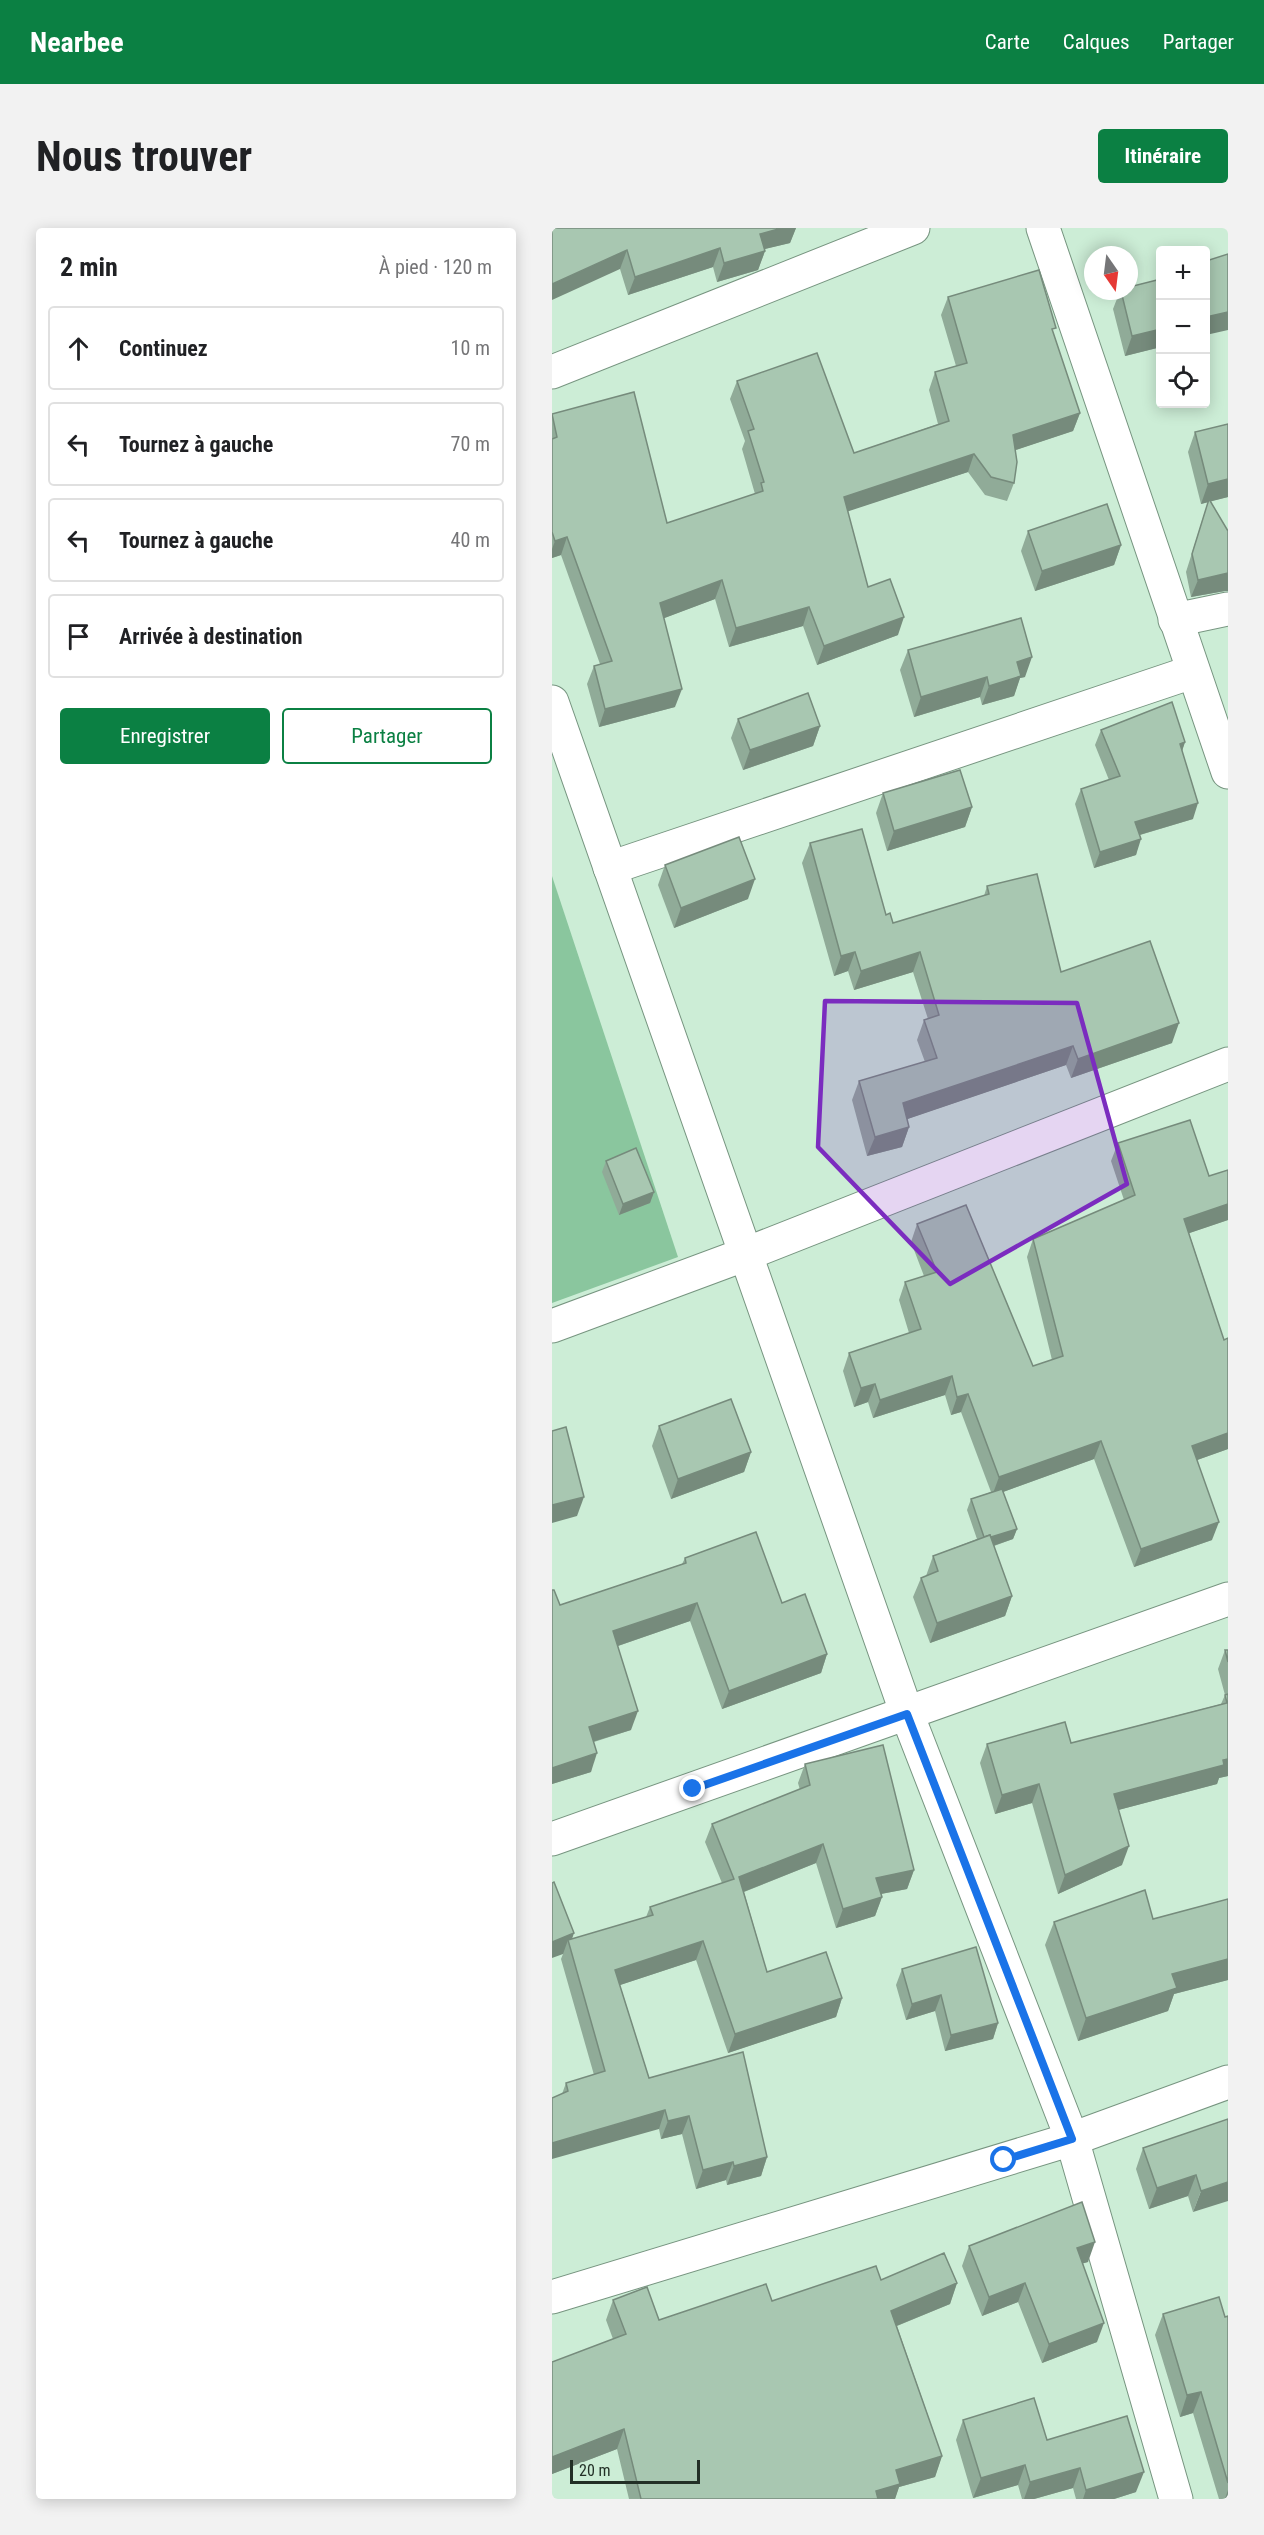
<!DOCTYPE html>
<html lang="fr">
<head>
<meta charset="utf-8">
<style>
  :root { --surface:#fff; --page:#f2f2f2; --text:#202124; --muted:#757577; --line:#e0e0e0; --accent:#0b8043 }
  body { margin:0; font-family:"Roboto Condensed",sans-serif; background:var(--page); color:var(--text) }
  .controls { position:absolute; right:18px; top:18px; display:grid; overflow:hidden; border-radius:6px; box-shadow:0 3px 15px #0003 }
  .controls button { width:54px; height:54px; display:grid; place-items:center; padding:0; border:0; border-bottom:2px solid var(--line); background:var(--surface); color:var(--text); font:30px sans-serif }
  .compass { position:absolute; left:532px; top:18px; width:54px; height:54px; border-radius:50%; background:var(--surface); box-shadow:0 3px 15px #0003; rotate:166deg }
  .scale { position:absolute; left:18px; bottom:15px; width:130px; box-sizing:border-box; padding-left:6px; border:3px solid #222f26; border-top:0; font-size:16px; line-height:21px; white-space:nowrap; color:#222f26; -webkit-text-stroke:4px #ccedd6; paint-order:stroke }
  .stop { position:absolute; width:18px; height:18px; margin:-14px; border:4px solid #1a73e8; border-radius:50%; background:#fff }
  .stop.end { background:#1a73e8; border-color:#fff; box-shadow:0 2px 6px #0008 }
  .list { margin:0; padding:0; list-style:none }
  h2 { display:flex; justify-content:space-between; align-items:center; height:78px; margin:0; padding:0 24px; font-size:26px }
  h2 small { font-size:20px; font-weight:400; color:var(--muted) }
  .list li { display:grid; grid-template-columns:39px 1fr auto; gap:18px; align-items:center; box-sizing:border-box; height:84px; margin:0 12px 12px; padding:0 12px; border:2px solid var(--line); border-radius:6px }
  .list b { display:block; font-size:22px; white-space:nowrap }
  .list em { font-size:20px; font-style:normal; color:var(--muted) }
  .actions { display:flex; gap:12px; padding:18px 24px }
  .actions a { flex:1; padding:14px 0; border:2px solid var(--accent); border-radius:6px; text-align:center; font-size:21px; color:var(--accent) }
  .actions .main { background:var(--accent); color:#fff }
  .icon { flex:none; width:33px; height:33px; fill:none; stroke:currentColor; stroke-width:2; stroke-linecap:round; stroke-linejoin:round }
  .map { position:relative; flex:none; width:676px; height:2271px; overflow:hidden; border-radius:6px }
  header { display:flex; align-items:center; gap:36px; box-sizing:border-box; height:84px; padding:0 30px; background:var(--accent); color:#fff }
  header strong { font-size:28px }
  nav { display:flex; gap:33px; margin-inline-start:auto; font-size:21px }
  .intro { display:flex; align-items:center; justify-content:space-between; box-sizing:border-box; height:144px; padding:0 36px }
  h1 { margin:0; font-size:42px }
  .button { padding:15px 27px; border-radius:6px; background:var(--accent); color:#fff; font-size:21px; font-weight:700 }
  main { display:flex; gap:36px; padding:0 36px }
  aside { flex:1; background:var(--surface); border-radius:6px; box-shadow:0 3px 15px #0003 }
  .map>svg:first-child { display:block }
  .green { fill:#8ac69e }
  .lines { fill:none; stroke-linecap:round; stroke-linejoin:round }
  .minor-casing { stroke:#779580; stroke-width:35 }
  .minor { stroke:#fff; stroke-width:33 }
  .wall { fill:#90ab98 }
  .shaded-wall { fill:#768b7c }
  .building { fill:#a8c7b1; stroke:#768b7c; stroke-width:1.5 }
  .route { stroke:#1a73e8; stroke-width:8 }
  .marked { fill:#7b2cbf; fill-opacity:0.2; stroke:#7b2cbf; stroke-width:4.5; stroke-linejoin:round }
</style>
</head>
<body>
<header>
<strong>Nearbee</strong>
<nav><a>Carte</a><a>Calques</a><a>Partager</a></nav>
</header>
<div class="intro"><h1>Nous trouver</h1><a class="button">Itinéraire</a></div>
<main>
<aside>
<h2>2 min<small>À pied · 120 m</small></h2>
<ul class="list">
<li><svg class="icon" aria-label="ahead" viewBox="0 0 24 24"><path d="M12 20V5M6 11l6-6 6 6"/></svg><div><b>Continuez</b></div><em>10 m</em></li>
<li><svg class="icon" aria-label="left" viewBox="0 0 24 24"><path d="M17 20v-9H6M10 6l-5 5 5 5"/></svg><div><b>Tournez à gauche</b></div><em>70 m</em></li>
<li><svg class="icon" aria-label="left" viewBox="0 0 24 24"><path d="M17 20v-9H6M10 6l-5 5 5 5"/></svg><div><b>Tournez à gauche</b></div><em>40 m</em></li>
<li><svg class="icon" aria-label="arrive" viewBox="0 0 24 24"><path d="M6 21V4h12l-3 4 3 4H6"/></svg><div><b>Arrivée à destination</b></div></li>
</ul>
<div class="actions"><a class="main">Enregistrer</a><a>Partager</a></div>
</aside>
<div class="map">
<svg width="676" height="2271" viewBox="0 0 676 2271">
  <rect width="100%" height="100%" fill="#ccedd6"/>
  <polygon class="green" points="0,648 126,1029 0,1075"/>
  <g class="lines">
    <defs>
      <g id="minor">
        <polyline points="491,0 676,544"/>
        <polyline points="0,144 361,0"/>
        <polyline points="623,392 676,381"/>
        <polyline points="0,474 355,1486 520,1911 624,2271"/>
        <polyline points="58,640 640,444"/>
        <polyline points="0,1098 194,1026 676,836"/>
        <polyline points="0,1611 676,1371"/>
        <polyline points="0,2069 520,1911 676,1854"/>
      </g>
    </defs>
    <use href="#minor" class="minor-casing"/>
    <use href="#minor" class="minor"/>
  </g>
  <g class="wall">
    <polygon points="0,0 244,0 238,15 212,21 213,23 206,42 165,54 161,39 76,67 68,41"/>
    <polygon points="609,51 609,119 573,128 561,81 568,63 577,63"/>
    <polygon points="396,69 502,107 528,185 521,203 463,222 462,255 455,273 433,267 416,244 295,283 316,359 346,407 265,437 251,398 177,419 163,371 112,390 123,479 47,499 35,456 42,438 48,436 9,327 0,330 0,186 115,295 203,266 190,221 193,213 178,171 185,153 302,225 386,196 377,162 383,144 404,138 389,87"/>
    <polygon points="676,196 676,269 659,273 673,363 639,369 634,344 656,274 649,276 636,224 643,204"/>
    <polygon points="476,303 569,317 562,337 483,363 469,323"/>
    <polygon points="356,422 473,449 468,450 462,468 430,477 428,469 362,489 348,442"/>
    <polygon points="186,491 268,498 261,518 191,542 179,510"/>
    <polygon points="549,502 633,514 630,523 641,591 588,607 584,627 542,640 523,576 529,561 557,552 543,517"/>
    <polygon points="331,565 420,579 413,599 335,623 324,585"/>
    <polygon points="258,615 334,687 341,695 432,668 435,658 509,744 620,815 519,850 514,837 355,891 357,899 350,919 315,928 300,872 307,853 373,834 365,812 372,792 376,791 361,744 302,762 296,743 282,748 250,635"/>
    <polygon points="113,637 196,671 122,700 106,657"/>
    <polygon points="566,915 657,948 676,942 676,992 637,1005 672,1112 676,1110 676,1221 645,1232 660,1312 582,1339 542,1231 451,1264 465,1301 461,1311 442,1318 460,1368 453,1388 378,1415 361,1369 369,1350 374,1348 381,1328 425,1311 415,1282 419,1271 439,1264 409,1184 399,1187 393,1167 321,1190 316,1174 302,1179 291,1143 297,1125 357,1105 347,1072 353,1054 372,1048 359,1014 365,996 481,1138 500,1132 475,1029 481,1011 572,972 559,933"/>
    <polygon points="54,933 102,964 98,975 67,987 50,944"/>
    <polygon points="107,1198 199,1224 192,1244 119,1271 100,1218"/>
    <polygon points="133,1330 230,1375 275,1426 269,1445 170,1481 138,1393 66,1418 79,1502 42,1514 39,1544 0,1556 0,1362 8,1377 130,1336"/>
    <polygon points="673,1422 676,1422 676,1548 667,1550 665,1556 566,1582 570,1637 506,1666 480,1575 443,1586 428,1535 435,1516 519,1515 669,1476 673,1467 666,1441"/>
    <polygon points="253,1536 362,1642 355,1661 329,1666 330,1669 323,1688 284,1700 264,1635 192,1664 215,1744 290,1770 284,1789 176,1825 144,1732 68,1757 97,1850 215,1929 209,1948 175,1957 174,1952 144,1961 130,1906 109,1911 107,1901 10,1866 14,1855 42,1847 9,1731 11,1726 2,1654 20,1711 94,1689 98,1679 170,1655 153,1614 160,1596 248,1562 246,1555"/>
    <polygon points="676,1671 676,1752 622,1766 616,1783 526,1813 493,1717 502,1694 601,1691"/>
    <polygon points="350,1741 446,1795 441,1811 393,1823 383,1783 354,1792 344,1757"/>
    <polygon points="676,1891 641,1984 636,1968 597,1981 584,1941 591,1920"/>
    <polygon points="417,2018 536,2034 531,2035 545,2114 490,2135 466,2074 430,2088 410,2038"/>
    <polygon points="329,2052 405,2055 398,2076 345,2098 390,2228 383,2249 347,2259 343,2271 77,2271 65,2221 0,2246 0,2134 61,2111 54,2092 61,2072 107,2092 220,2073"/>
    <polygon points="611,2086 673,2089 676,2088 676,2271 667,2271 641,2185 628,2189 603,2107"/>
    <polygon points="411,2192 495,2212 584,2264 562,2271 524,2271 521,2260 482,2271 470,2271 466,2257 421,2270 404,2212"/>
  </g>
  <g class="shaded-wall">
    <polygon points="230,0 244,0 238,15 201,24 208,6"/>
    <polygon points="168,20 161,39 76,67 83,49"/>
    <polygon points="75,22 68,41 0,72 0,56"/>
    <polygon points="213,23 206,42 165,54 172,35"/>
    <polygon points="676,84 676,102 654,107 654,89"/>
    <polygon points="609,101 609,119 573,128 580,108"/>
    <polygon points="528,185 521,203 455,225 461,207"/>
    <polygon points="422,226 416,244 285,287 292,269"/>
    <polygon points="676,251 676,269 649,276 656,256"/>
    <polygon points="15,309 9,327 0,330 0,321 3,313"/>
    <polygon points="569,317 562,337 483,363 490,343"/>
    <polygon points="676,345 676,363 673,363 639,369 646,352"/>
    <polygon points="170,352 163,371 102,394 108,375"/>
    <polygon points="257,379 251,398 177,419 184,400"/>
    <polygon points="352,389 346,407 265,437 272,418"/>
    <polygon points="480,429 473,449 468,450 462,468 430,477 437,458 465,434"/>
    <polygon points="435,449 428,469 362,489 369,469"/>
    <polygon points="130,461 123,479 47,499 53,481"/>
    <polygon points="268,498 261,518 191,542 198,522"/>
    <polygon points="633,514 628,529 628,516"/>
    <polygon points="646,575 641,591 577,610 583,594"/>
    <polygon points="420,579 413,599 335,623 342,603"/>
    <polygon points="589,611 584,627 542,640 548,624"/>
    <polygon points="203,651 196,671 122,700 129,680"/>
    <polygon points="303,724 296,743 282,748 289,728"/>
    <polygon points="368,724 361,744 302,762 309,743"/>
    <polygon points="627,795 620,815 519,850 526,831"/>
    <polygon points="521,818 514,837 344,895 351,875"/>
    <polygon points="357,899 350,919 315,928 323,909"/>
    <polygon points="102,964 98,975 67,987 71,976"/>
    <polygon points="676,976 676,992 626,1009 632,991"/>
    <polygon points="400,1148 393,1167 321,1190 328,1172"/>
    <polygon points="323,1156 316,1174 302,1179 309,1160"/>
    <polygon points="416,1166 409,1184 399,1187 405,1169"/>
    <polygon points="676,1205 676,1221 634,1236 640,1218"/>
    <polygon points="549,1213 542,1231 440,1268 447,1249"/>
    <polygon points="199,1224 192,1244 119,1271 126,1251"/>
    <polygon points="32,1269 25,1288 0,1295 0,1277"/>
    <polygon points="667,1294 660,1312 582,1339 589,1321"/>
    <polygon points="465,1301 461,1311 429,1322 433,1311"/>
    <polygon points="460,1368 453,1388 378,1415 385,1395"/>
    <polygon points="145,1375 138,1393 54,1422 61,1403"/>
    <polygon points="275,1426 269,1445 170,1481 177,1463"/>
    <polygon points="86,1483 79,1502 30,1517 37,1499"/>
    <polygon points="45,1525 39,1544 0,1556 0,1540"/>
    <polygon points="676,1531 676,1548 667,1550 665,1556 555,1585 562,1566"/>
    <polygon points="487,1556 480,1575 443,1586 450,1567"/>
    <polygon points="271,1616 264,1635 181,1668 187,1649"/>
    <polygon points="577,1618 570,1637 506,1666 513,1647"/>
    <polygon points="362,1642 355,1661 318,1668 324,1650"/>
    <polygon points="330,1669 323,1688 284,1700 291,1681"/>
    <polygon points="22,1705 18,1717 16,1712 11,1726 0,1730 0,1714"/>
    <polygon points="151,1713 144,1732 56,1761 63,1742"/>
    <polygon points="676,1731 676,1752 622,1766 616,1783 526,1813 534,1790 620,1746"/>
    <polygon points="389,1767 383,1783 354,1792 360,1776"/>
    <polygon points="290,1770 284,1789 176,1825 183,1806"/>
    <polygon points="446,1795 441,1811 393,1823 399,1807"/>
    <polygon points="113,1882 107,1901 0,1931 0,1915"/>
    <polygon points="137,1888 130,1906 109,1911 116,1893"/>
    <polygon points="215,1929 209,1948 175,1957 182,1938"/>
    <polygon points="181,1934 174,1952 144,1961 151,1942"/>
    <polygon points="644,1947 636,1968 597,1981 605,1960"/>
    <polygon points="676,1954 676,1973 641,1984 649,1963"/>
    <polygon points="543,2014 536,2034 518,2039 525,2020"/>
    <polygon points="405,2055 398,2076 332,2103 339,2083"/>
    <polygon points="473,2055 466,2074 430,2088 437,2069"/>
    <polygon points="552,2095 545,2114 490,2135 497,2116"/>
    <polygon points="649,2164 641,2185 628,2189 635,2167"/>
    <polygon points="72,2201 65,2221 0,2246 0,2229"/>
    <polygon points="390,2228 383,2249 347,2259 343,2271 321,2271 324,2263 344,2242"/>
    <polygon points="473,2237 466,2257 421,2270 429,2250"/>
    <polygon points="528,2240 521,2260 482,2271 472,2271 478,2254"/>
    <polygon points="592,2244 584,2264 562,2271 531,2271 534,2262"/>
    <polygon points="676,2262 676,2271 673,2271"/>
  </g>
  <g class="building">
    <polygon points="0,0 230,0 208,6 213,23 172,35 168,20 83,49 75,22 0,56"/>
    <polygon points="676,26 676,84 654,89 654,33"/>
    <polygon points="487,42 504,100 500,101 528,185 461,207 465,234 462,255 439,249 422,226 292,269 316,359 338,351 352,389 272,418 257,379 184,400 170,352 108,375 130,461 53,481 42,438 60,433 15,309 3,313 0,304 0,211 5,209 0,186 82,164 115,295 211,263 209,255 212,254 196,203 202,201 185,153 265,125 302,225 397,193 383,144 415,135 396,69"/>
    <polygon points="609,51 609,101 580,108 569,63 577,63 577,59"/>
    <polygon points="676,196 676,251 656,256 643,204"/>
    <polygon points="657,271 676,303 676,345 646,352 640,326"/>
    <polygon points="555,276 569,317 490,343 476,303"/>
    <polygon points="469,390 480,429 465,434 469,448 437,458 435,449 369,469 356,422"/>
    <polygon points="256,465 268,498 198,522 186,491"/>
    <polygon points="620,474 633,514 628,516 646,575 583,594 589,611 548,624 529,561 568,548 549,502"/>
    <polygon points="408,542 420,579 342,603 331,565"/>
    <polygon points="310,601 334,687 338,685 341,695 437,666 435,658 485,646 509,744 598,713 627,795 526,831 521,818 351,875 357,899 323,909 307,853 385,830 372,792 387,787 368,724 309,743 303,724 289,728 258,615"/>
    <polygon points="187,609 203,651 129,680 113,637"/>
    <polygon points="638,892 657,948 676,942 676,976 632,991 672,1112 676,1110 676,1205 640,1218 667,1294 589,1321 549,1213 447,1249 416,1166 405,1169 400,1148 328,1172 323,1156 309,1160 297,1125 369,1101 353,1054 385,1044 365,996 414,977 481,1138 511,1128 481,1011 583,967 566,915"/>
    <polygon points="84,920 102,964 71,976 54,933"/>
    <polygon points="179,1171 199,1224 126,1251 107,1198"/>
    <polygon points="14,1199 32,1269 0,1277 0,1203"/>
    <polygon points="450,1261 465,1301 439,1309 438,1307 432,1309 419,1271"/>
    <polygon points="204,1304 230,1375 253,1366 275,1426 177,1463 145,1375 61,1403 86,1483 37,1499 45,1525 0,1540 0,1362 2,1362 8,1377 134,1335 133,1330"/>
    <polygon points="438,1307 460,1368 385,1395 369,1350 386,1343 381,1328"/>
    <polygon points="673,1422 676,1422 676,1434"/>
    <polygon points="676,1466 676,1531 671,1532 672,1537 562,1566 577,1618 513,1647 487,1556 450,1567 435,1516 513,1494 519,1515 675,1475 673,1467"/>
    <polygon points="331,1517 362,1642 324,1650 330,1669 291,1681 271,1616 187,1649 215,1744 274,1724 290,1770 183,1806 151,1713 63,1742 97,1850 191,1824 215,1929 182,1938 181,1934 151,1942 137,1888 116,1893 113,1882 0,1915 0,1870 16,1863 14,1855 53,1843 16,1712 101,1687 98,1679 182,1651 160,1596 258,1557 253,1536"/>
    <polygon points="2,1654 22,1705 0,1714 0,1655"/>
    <polygon points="593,1662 601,1691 676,1671 676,1731 620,1746 625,1760 534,1790 502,1694"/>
    <polygon points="424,1719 446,1795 399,1807 389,1767 360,1776 350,1741"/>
    <polygon points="676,1891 676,1954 649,1963 644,1947 605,1960 591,1920"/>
    <polygon points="530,1974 543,2014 525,2020 552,2095 497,2116 473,2055 437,2069 417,2018"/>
    <polygon points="392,2025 405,2055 339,2083 390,2228 344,2242 348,2256 324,2263 326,2271 89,2271 72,2201 0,2229 0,2134 74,2106 61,2072 95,2059 107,2092 214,2056 220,2073 324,2038 329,2052"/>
    <polygon points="667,2069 673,2089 676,2088 676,2255 649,2164 635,2167 611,2086"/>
    <polygon points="482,2170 495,2212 575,2188 592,2244 534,2262 528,2240 478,2254 473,2237 429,2250 411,2192"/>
  </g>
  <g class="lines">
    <polyline class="route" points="141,1561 355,1486 520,1911 452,1932"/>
  </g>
  <path class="marked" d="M273,773L525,775L575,956L398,1056L266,919Z"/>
</svg>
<div class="controls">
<button>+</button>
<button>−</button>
<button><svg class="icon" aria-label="locate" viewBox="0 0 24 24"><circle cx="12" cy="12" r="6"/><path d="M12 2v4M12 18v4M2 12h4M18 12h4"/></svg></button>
</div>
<svg class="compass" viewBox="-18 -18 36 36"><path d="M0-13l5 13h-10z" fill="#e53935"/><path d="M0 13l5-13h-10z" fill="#757577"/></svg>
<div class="scale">20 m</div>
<div class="stop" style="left:452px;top:1932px"></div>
<div class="stop end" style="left:141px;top:1561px"></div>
</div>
</main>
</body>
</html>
